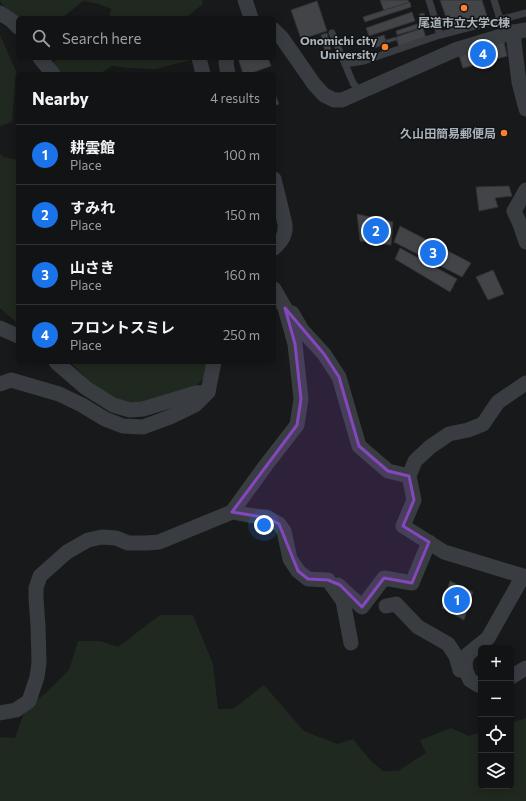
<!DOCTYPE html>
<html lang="en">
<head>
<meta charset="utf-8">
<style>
  :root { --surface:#121314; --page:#1f2022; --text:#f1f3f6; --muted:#9c9ea0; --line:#313234; --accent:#1a73e8 }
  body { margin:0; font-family:Commissioner,"Noto Sans JP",sans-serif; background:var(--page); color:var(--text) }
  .controls { position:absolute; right:12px; bottom:12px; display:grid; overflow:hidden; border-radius:6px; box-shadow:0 2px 10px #0003 }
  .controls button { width:36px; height:36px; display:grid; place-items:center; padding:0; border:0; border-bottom:1px solid var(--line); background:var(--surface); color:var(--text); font:20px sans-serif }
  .you { position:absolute; left:264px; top:525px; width:14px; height:14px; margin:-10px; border:3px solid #fff; border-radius:50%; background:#1a73e8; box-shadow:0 0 0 6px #1a73e833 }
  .badge { display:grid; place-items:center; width:26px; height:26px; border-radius:50%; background:var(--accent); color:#fff; font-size:13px; font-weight:700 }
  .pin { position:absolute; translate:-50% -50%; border:2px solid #fff; box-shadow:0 1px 4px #0006 }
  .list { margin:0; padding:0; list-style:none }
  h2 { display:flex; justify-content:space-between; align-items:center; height:52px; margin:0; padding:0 16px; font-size:17px }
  h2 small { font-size:13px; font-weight:400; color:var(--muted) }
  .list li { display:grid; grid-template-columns:26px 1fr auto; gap:12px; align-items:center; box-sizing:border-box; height:60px; padding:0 16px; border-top:1px solid var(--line) }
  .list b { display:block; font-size:15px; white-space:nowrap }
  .list p { margin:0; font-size:13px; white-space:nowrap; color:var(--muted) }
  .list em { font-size:13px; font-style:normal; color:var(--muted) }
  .icon { flex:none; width:22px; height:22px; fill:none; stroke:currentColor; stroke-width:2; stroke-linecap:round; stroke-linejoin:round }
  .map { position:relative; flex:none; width:526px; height:801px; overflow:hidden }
  .search { position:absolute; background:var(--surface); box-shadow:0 2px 10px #0003; left:16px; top:16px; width:260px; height:44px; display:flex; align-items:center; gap:10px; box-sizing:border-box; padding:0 14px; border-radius:6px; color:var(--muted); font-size:15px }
  .panel { position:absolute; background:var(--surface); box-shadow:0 2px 10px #0003; left:16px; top:72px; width:260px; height:292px; border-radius:6px }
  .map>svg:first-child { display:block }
  .green { fill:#20291f }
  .building { fill:#424447; stroke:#323336 }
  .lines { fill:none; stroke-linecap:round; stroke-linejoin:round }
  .lane { stroke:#393c40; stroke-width:7 }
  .street { stroke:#393c40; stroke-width:15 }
  .marked { fill:#8447be; fill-opacity:0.2; stroke:#8447be; stroke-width:3; stroke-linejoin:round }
  .poi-dot { fill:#fe802d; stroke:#131315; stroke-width:1.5 }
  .labels { text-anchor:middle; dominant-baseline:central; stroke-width:3; stroke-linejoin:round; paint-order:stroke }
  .poi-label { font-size:12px; font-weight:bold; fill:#a9b3bb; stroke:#131315; text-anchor:end }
</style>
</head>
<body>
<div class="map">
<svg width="526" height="801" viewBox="0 0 526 801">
  <rect width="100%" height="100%" fill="#18191a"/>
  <g class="green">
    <polygon points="0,0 203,0 202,5 185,18 109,18 111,9 99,4 83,1 62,18 18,18 18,21 1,3"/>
    <polygon points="0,35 16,71 12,122 0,126"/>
    <polygon points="57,58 190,58 191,60 156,69 128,68 112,66 99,74 58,74 53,64"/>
    <polygon points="0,154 4,157 18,160 18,327 15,321 0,308"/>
    <polygon points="70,362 207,362 207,375 194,388 148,414 102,393"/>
    <polygon points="160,615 193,615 213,664 218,709 233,709 264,685 304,731 337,744 353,739 371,761 383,771 398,771 426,753 420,740 451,728 469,736 481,732 481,786 511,786 511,723 526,718 526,801 0,801 0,737 15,738 25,710 49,690 69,670 78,641 100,641 118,647"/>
  </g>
  <g class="building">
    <polygon points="380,0 408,0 409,3 384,11"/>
    <polygon points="440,0 482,0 487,16 450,29"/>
    <polygon points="317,1 327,31 301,39 291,10"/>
    <polygon points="410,2 411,7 365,22 363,17"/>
    <polygon points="412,12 415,21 369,36 366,28"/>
    <polygon points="424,13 427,23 422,24 419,14"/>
    <polygon points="420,23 421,28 397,35 396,31"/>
    <polygon points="423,28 426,38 399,47 396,37"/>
    <polygon points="327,33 331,49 325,51 321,35"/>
    <polygon points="384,35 387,44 374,48 371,39"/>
    <polygon points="396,37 397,40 387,43 386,40"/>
    <polygon points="503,38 507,56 463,68 458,52"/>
    <polygon points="503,38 507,56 463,68 458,52"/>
    <polygon points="238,58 268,58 271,66 249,74 243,74"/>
    <polygon points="274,92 279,104 274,106"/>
    <polygon points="509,186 512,196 495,198 498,207 479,211 476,187"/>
    <polygon points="357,214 393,222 391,245 360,241"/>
    <polygon points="400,226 471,263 462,277 394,242"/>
    <polygon points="400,248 457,279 450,292 395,259"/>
    <polygon points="493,270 504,294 488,300 476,277"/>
    <polygon points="450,581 473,592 464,620 442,608"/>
  </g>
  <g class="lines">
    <g class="lane">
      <polyline points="429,0 440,35"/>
      <polyline points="494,0 505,35"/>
      <polyline points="332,33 353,83 360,92"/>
      <polyline points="345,64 364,61 440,35 526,13"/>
    </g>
    <g class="street">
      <polyline points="245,0 251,18"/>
      <polyline points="0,13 11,20 18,27"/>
      <polyline points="274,30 282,38 314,84 324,95 334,100 342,100 455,50 514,32 526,30"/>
      <polyline points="514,32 514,42 519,82 526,109"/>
      <polyline points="40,58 53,74"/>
      <polyline points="199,58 203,74"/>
      <polyline points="227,58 226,63 228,74"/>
      <path d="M274,179L285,224C286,235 282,241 274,248"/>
      <polyline points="526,190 514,211 520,224 526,242"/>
      <polyline points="292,313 302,330 324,354 339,377 359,446 388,471 409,476 415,461 430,447 449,434 468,430 483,424 498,402 526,383"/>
      <polyline points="0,328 18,336"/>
      <polyline points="56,362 86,388 113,405 130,410 143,409 196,393 208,392"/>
      <polyline points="0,384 11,380 59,394 82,405 105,419 123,426 143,427 170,417 195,405 208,392 214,362"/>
      <polyline points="409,476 414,500 403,526 444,552 523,576 488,638 468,654 465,662 466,671 470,680 478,685 481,686"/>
      <polyline points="232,512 248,515 268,518 279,524 284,531 290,559 298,571 308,579 328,580 343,601 351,643"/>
      <polyline points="338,585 362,607 384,578 412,583 429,542"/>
      <polyline points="386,606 396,604 418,627 448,644 456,656 460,670 465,671"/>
      <polyline points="511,677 526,668"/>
      <polyline points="0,713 16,710 29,701 37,677 39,663 38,626 36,598 36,588 40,576 67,552 88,540 102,537 116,538 128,543 146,543 159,542 232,512 266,465 297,425 301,399 295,344 285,308 274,289"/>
    </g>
  </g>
  <path class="marked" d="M285,308L324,354L339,377L359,446L388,471L409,476L414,500L403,526L429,542L412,583L384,578L362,607L340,585L328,580L308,579L298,571L279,524L268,518L232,512L297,425L301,399L295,344Z"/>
  <g class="poi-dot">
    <circle cx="464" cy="8" r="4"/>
    <circle cx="385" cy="47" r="4"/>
    <circle cx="504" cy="133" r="4"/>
  </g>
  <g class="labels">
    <g class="poi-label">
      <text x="464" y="22" text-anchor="middle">尾道市立大学C棟</text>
      <text x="377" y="40">Onomichi city<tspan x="377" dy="14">University</tspan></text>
      <text x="496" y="133">久山田簡易郵便局</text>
    </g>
  </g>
</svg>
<div class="controls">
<button>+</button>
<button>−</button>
<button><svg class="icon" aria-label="locate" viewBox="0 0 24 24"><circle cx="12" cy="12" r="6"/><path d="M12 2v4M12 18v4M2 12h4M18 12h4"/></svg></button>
<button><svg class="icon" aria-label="layers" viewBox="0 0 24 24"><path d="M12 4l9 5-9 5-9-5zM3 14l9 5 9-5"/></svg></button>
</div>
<div class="you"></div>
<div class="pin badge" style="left:457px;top:600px">1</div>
<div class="pin badge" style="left:376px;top:231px">2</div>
<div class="pin badge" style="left:433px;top:253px">3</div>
<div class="pin badge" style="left:483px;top:54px">4</div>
<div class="search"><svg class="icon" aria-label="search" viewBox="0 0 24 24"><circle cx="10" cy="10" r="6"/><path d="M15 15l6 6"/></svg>Search here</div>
<section class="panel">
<h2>Nearby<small>4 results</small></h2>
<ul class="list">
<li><span class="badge">1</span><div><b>耕雲館</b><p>Place</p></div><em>100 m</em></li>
<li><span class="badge">2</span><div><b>すみれ</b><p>Place</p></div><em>150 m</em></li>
<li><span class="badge">3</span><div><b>山さき</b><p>Place</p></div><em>160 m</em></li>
<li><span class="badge">4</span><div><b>フロントスミレ</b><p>Place</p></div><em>250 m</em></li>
</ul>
</section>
</div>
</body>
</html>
